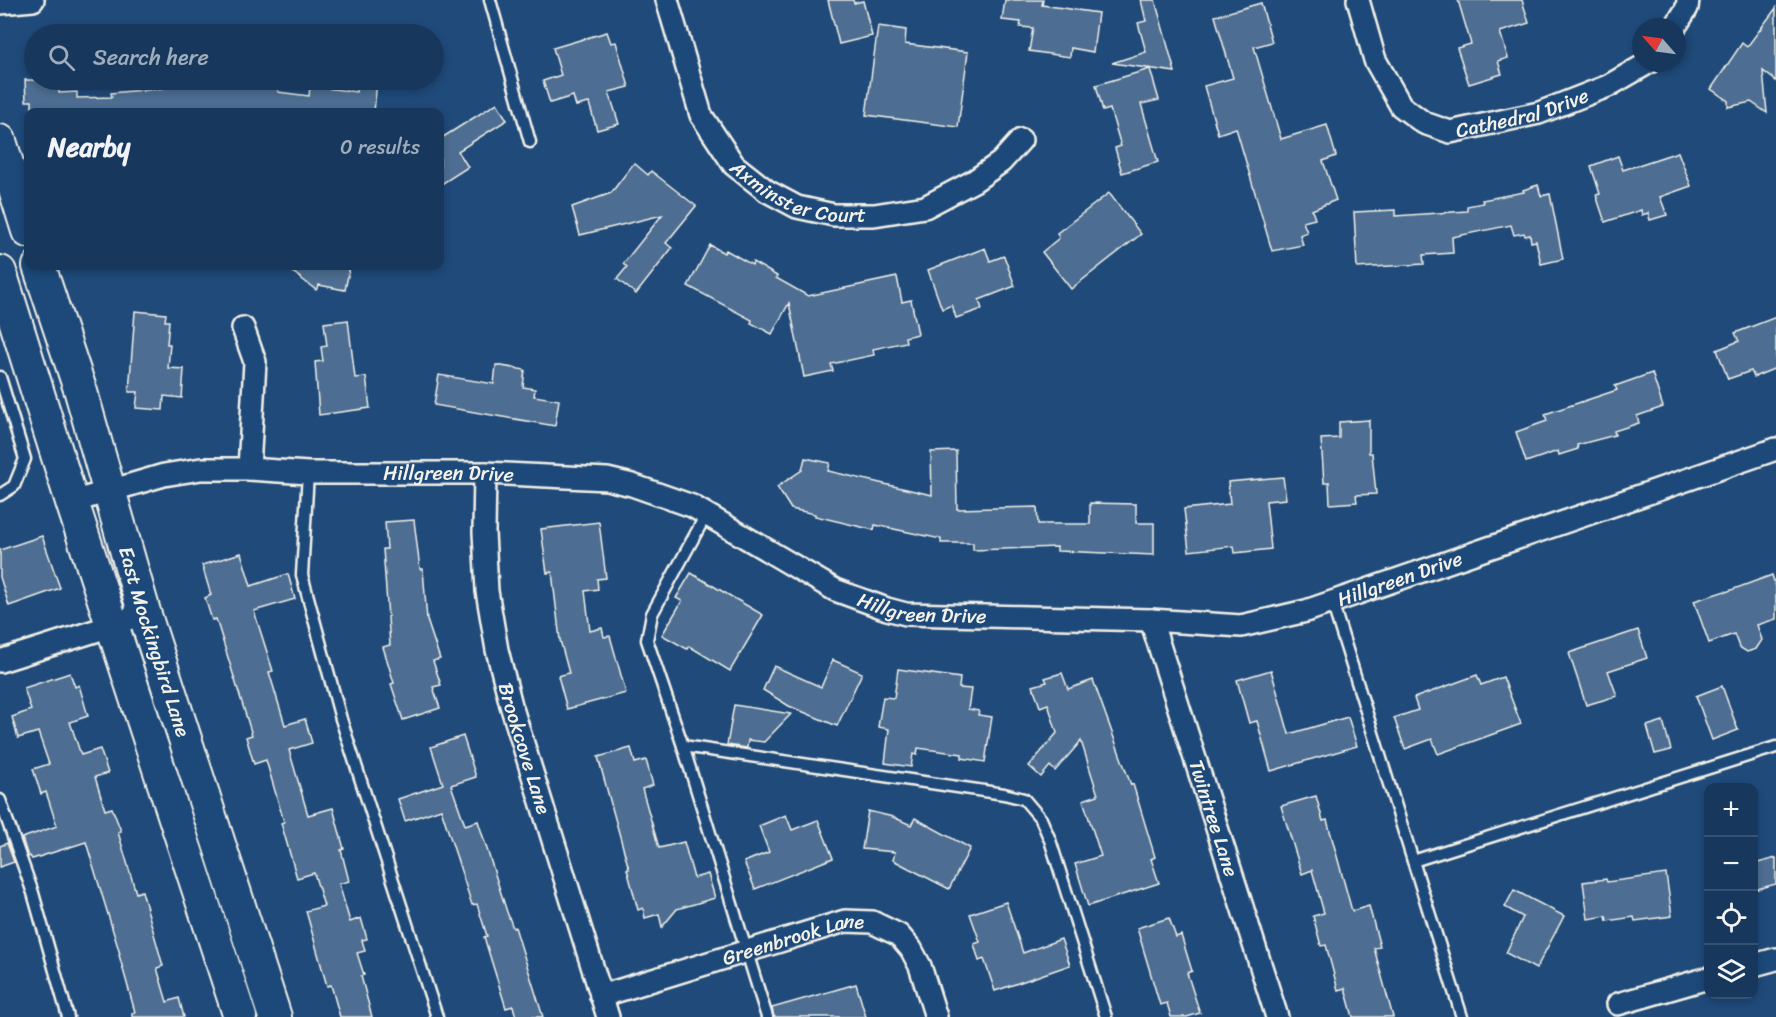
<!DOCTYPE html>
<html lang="en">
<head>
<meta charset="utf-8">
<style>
  :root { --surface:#17385c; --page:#244365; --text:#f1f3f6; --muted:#9eacbb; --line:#365272 }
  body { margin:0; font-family:Sriracha,sans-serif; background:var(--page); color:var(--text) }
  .controls { position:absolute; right:18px; bottom:18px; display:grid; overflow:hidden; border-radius:12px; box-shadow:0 3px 9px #0003 }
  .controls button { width:54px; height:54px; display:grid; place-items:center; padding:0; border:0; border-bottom:2px solid var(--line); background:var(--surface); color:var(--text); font:30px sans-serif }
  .compass { position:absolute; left:1632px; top:18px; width:54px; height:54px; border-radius:50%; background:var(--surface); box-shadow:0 3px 9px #0003; rotate:298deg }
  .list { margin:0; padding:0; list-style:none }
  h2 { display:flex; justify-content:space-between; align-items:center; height:78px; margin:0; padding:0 24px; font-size:26px }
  h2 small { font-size:20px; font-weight:400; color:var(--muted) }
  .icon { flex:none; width:33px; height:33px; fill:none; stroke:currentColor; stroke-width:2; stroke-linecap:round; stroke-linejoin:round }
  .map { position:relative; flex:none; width:1776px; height:1017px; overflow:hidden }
  .search { position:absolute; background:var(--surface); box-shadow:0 3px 9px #0003; left:24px; top:24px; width:420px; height:66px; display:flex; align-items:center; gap:15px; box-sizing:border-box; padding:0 21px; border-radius:33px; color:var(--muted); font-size:22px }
  .panel { position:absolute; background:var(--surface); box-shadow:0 3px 9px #0003; left:24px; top:108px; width:420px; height:162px; border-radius:12px }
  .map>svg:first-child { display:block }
  .building { fill:#4d6e92; stroke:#f4f1e8; stroke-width:1.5 }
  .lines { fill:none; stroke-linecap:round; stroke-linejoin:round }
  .service-casing { stroke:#f4f1e8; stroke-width:15 }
  .minor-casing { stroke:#f4f1e8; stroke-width:26 }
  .secondary-casing { stroke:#f4f1e8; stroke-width:36 }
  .service { stroke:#1f4a7a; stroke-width:10 }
  .minor { stroke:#1f4a7a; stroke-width:21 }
  .secondary { stroke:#1f4a7a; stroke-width:32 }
  .labels { text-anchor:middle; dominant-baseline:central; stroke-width:4.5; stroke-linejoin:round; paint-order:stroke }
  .street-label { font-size:20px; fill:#f4f1e8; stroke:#1f4a7a }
</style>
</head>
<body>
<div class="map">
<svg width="1776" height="1017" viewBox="0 0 1776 1017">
  <rect width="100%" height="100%" fill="#1f4a7a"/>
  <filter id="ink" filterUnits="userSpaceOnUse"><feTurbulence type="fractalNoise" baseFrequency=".0167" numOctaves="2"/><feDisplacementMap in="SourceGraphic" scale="12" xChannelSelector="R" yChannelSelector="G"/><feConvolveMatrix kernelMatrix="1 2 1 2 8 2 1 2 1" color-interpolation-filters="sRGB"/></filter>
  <g filter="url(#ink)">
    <g class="building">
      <polygon points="828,0 853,0 854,3 863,1 872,36 839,44"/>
      <polygon points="1005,0 1043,0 1042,5 1098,13 1093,52 1071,48 1070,57 1029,51 1033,28 1020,27 1021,22 1002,20"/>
      <polygon points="1141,0 1155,0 1175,72 1112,63 1146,52 1138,23 1146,21"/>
      <polygon points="1458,0 1522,0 1529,23 1500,32 1508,58 1498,61 1502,74 1469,84 1457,48 1471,44"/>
      <polygon points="1261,3 1272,42 1254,47 1281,139 1327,125 1336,156 1323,161 1336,200 1312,210 1315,219 1303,222 1307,232 1300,235 1303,245 1272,251 1236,128 1218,134 1204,86 1233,78 1215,16"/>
      <polygon points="1776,8 1776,81 1763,71 1767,113 1751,102 1728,107 1728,101 1711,89 1742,43 1747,47"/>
      <polygon points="878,26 906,30 905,44 968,52 958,127 866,115"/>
      <polygon points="607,32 611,43 616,42 629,87 609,92 619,124 597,130 589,103 576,106 573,96 550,103 543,81 561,75 553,48"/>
      <polygon points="1150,69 1159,100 1141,104 1158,162 1122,173 1115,148 1121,146 1110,109 1103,111 1096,85"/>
      <polygon points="25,80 59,80 59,93 77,92 77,98 112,97 111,93 164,88 163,80 277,80 278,92 309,96 310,86 356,92 357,80 377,80 374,112 32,112 32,101 26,101"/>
      <polygon points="497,103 507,120 458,151 468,167 440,185 440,139"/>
      <polygon points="1678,152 1691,186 1660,197 1667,215 1650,220 1648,213 1642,215 1641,210 1605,222 1596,195 1600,194 1591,166 1618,156 1623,170"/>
      <polygon points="634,163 648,175 651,171 696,206 666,243 672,248 636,294 617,279 627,267 623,264 662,215 580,235 572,207 611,193"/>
      <polygon points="1538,185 1541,196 1550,194 1563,259 1541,264 1536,241 1531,242 1530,235 1525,236 1524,233 1514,235 1511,225 1452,237 1453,253 1423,255 1424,264 1357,268 1354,212 1395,210 1395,216 1467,211 1467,206 1483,203 1482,200 1524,192 1523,190"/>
      <polygon points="1109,193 1141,234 1071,289 1042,252 1059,238 1057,233"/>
      <polygon points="710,245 724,253 726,250 752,265 753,262 777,276 776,278 808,296 897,277 902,302 911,300 918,334 905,337 906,342 873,349 874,355 831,364 833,371 804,377 789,303 772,334 751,323 752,320 688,286"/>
      <polygon points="985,248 990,261 1004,256 1015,286 979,300 982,309 956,318 952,305 942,309 928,270"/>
      <polygon points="285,266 350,266 345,290 319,285 316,290"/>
      <polygon points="135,311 166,314 165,321 169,321 167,344 170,344 168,368 184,369 182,398 164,396 163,410 136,408 138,392 129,392"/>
      <polygon points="1776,317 1776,368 1754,377 1751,371 1728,379 1717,350 1739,341 1735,333"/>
      <polygon points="348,320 355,378 366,377 370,408 319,415 315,362 323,361 321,347 327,346 324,323"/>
      <polygon points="496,365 525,370 523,387 535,389 534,396 559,400 555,426 434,405 439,375 494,384"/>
      <polygon points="1652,373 1663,407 1637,416 1639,423 1614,431 1615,435 1577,445 1578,449 1559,455 1558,451 1526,462 1516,432 1547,421 1545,414 1617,390 1615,386"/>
      <polygon points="1369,420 1369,453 1372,453 1376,494 1356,495 1357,502 1330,504 1329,482 1324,483 1321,439 1339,438 1339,422"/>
      <polygon points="956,451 957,509 1037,507 1038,524 1090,524 1090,503 1136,504 1136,523 1154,523 1154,555 1057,551 1057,547 973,550 973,543 941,543 941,539 875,525 874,530 815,516 815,514 791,509 777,487 802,470 805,458 830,463 828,471 932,495 931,452"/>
      <polygon points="1283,477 1286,499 1266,501 1271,549 1235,553 1234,546 1189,551 1184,509 1230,504 1228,482"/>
      <polygon points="414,520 420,569 423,569 427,620 440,659 433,661 441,685 433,687 440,708 403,720 391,684 394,683 383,647 390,645 383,549 387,549 385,522"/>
      <polygon points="599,522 606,578 597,579 598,589 585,591 590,631 602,628 604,637 610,636 626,693 567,709 558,676 569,673 560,640 552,572 547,573 541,529"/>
      <polygon points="42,536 60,588 9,606 0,577 0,550"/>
      <polygon points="241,553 251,586 288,574 295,599 254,611 273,671 269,672 285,725 305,719 312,743 289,750 308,815 333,808 344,849 341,850 349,881 339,884 350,922 361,918 367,939 362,940 365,951 357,953 364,975 361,976 372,1017 340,1017 331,985 327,986 306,911 324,906 314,873 297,878 281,823 284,822 266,760 254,764 246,737 252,735 216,619 212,620 205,598 211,595 202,565"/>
      <polygon points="691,573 763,615 730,671 689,646 687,649 662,635 682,601 676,598"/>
      <polygon points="1772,575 1776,587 1776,619 1757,625 1762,640 1756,649 1747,652 1739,647 1734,634 1709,643 1694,601 1725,591 1726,592"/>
      <polygon points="1638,630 1647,658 1608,671 1617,696 1586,705 1569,653"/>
      <polygon points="833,660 862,673 837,726 789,706 763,690 774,666 821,687"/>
      <polygon points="898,669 960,678 959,688 971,689 968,709 979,711 978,715 992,717 985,762 962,758 962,754 918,748 917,755 913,754 911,767 885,763 889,729 878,727 883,697 894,698"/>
      <polygon points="1271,670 1289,734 1348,717 1357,746 1271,771 1257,721 1249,723 1237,680"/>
      <polygon points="70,673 75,687 79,685 88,716 70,722 81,755 100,749 108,773 95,777 105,810 112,808 121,831 118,832 136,893 142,891 163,966 157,968 167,1002 179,998 184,1017 132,1017 132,1013 135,1012 119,955 120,954 86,842 32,859 30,856 28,857 22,838 57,826 46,792 41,794 33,769 49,764 38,732 18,738 12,717 31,710 24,688"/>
      <polygon points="1062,673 1068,689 1093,680 1131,785 1133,784 1155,857 1151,859 1159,883 1088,906 1075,864 1101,856 1083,800 1098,795 1081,741 1055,771 1050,766 1041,777 1029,766 1057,733 1048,704 1040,707 1033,686 1047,682 1045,678"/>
      <polygon points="1477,675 1481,685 1503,677 1521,724 1438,754 1432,739 1405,749 1394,718 1418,710 1414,698"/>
      <polygon points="1722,686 1738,730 1712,740 1696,696"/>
      <polygon points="734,705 791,714 764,742 748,740 747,748 727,745"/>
      <polygon points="1663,721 1671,750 1655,754 1647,726"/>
      <polygon points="463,736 476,777 451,785 465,825 478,821 507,912 513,928 515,927 543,1017 516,1017 513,1006 506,1008 484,937 487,936 477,904 472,905 441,809 405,821 398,799 443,784 431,747"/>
      <polygon points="631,748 635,763 646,760 653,785 642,789 659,848 684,842 694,878 708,874 715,898 677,909 662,927 659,914 645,918 643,908 638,910 627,869 629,869 598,757"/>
      <polygon points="1316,796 1323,821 1327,820 1352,911 1369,906 1380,947 1374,948 1393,1017 1353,1017 1345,988 1338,990 1326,945 1321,946 1313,916 1324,913 1312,870 1302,874 1281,806"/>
      <polygon points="868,811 893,817 911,825 915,818 970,848 949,889 893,860 895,852 862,849"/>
      <polygon points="786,815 792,830 818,820 833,858 755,889 744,862 769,852 759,826"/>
      <polygon points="7,843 14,862 0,867 0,846"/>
      <polygon points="1776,858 1776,884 1754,890 1754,864"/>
      <polygon points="1666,874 1672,916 1635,921 1634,917 1607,921 1606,916 1588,919 1583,882 1606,879 1607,882"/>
      <polygon points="1514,890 1564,916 1536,969 1506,953 1523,917 1505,907"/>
      <polygon points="1006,902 1023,953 1061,939 1070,965 995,991 984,959 979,961 974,944 980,942 970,914"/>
      <polygon points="1169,918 1176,937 1181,935 1192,971 1187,973 1200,1013 1187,1017 1171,1017 1167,1003 1160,1005 1137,928"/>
      <polygon points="856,984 866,1017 774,1017 772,1008"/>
    </g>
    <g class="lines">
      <defs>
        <g id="service">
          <polyline points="490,0 530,142"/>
          <polyline points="0,377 25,459 14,486 0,495"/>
          <polyline points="308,473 302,575 341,719 437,1017"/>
          <polyline points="707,513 652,614 647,640 683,746 767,1017"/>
          <polyline points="1332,602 1413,861 1776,747"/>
          <polyline points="683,746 1004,794 1024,799 1041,819 1050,840 1106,1017"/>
          <polyline points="0,800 33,893 68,1017"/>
          <polyline points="1413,861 1462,1017"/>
        </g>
        <g id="minor">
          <path id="s1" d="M667,0L701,115L734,165L767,191L797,207L834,215H874L925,207L974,181L1001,162L1021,140"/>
          <path id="s2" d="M1358,0L1375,60L1401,106L1424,123L1450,132L1539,113L1608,86L1648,63"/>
          <polyline points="0,3 33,0"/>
          <polyline points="1675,27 1687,8 1688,0"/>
          <polyline points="243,328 255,362 249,469"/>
          <path id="s3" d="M485,473L484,532L487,591L497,650L511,705L608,1017"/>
          <path id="s4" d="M72,502L164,475L201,469H249L308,473H485L607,479L632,485L692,506L835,590L887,609L906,614L1151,620L1241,626L1306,611L1776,449"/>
          <path id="s5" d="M1151,620L1277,1017"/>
          <polyline points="0,661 114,625 144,612"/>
          <polyline points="1754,965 1776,959"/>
          <path id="s6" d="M601,996L845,921L872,922L899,935L911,949L920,966L936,1017"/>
          <polyline points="1618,1004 1708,978"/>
        </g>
        <g id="secondary">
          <polyline points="0,141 28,231"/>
          <path id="s7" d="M39,266L81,392L144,612L275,1017"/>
          <polyline points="0,272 72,502 240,1017"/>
        </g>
      </defs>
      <use href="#service" class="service-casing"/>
      <use href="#minor" class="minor-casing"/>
      <use href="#secondary" class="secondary-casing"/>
      <use href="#service" class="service"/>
      <use href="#minor" class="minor"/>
      <use href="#secondary" class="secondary"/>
    </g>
  </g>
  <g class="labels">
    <g class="street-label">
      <text stroke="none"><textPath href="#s2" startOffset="246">Cathedral Drive</textPath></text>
      <text stroke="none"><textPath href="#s1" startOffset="252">Axminster Court</textPath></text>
      <text stroke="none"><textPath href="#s4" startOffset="381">Hillgreen Drive</textPath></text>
      <text stroke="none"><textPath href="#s4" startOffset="1371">Hillgreen Drive</textPath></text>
      <text stroke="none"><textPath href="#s4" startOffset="885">Hillgreen Drive</textPath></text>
      <text stroke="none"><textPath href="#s7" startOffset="393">East Mockingbird Lane</textPath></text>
      <text stroke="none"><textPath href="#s3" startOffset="280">Brookcove Lane</textPath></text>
      <text stroke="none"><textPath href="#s5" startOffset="208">Twintree Lane</textPath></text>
      <text stroke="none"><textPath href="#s6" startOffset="201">Greenbrook Lane</textPath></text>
    </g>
  </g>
</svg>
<div class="controls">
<button>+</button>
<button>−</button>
<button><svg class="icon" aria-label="locate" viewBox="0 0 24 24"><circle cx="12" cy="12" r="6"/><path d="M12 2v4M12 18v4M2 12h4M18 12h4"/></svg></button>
<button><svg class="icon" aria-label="layers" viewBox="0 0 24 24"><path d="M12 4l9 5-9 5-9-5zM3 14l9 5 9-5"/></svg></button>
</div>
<svg class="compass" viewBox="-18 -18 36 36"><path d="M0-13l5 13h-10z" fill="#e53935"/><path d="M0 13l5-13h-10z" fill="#9eacbb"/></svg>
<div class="search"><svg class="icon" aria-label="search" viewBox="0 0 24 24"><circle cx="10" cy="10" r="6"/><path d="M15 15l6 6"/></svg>Search here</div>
<section class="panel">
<h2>Nearby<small>0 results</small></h2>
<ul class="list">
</ul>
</section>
</div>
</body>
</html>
